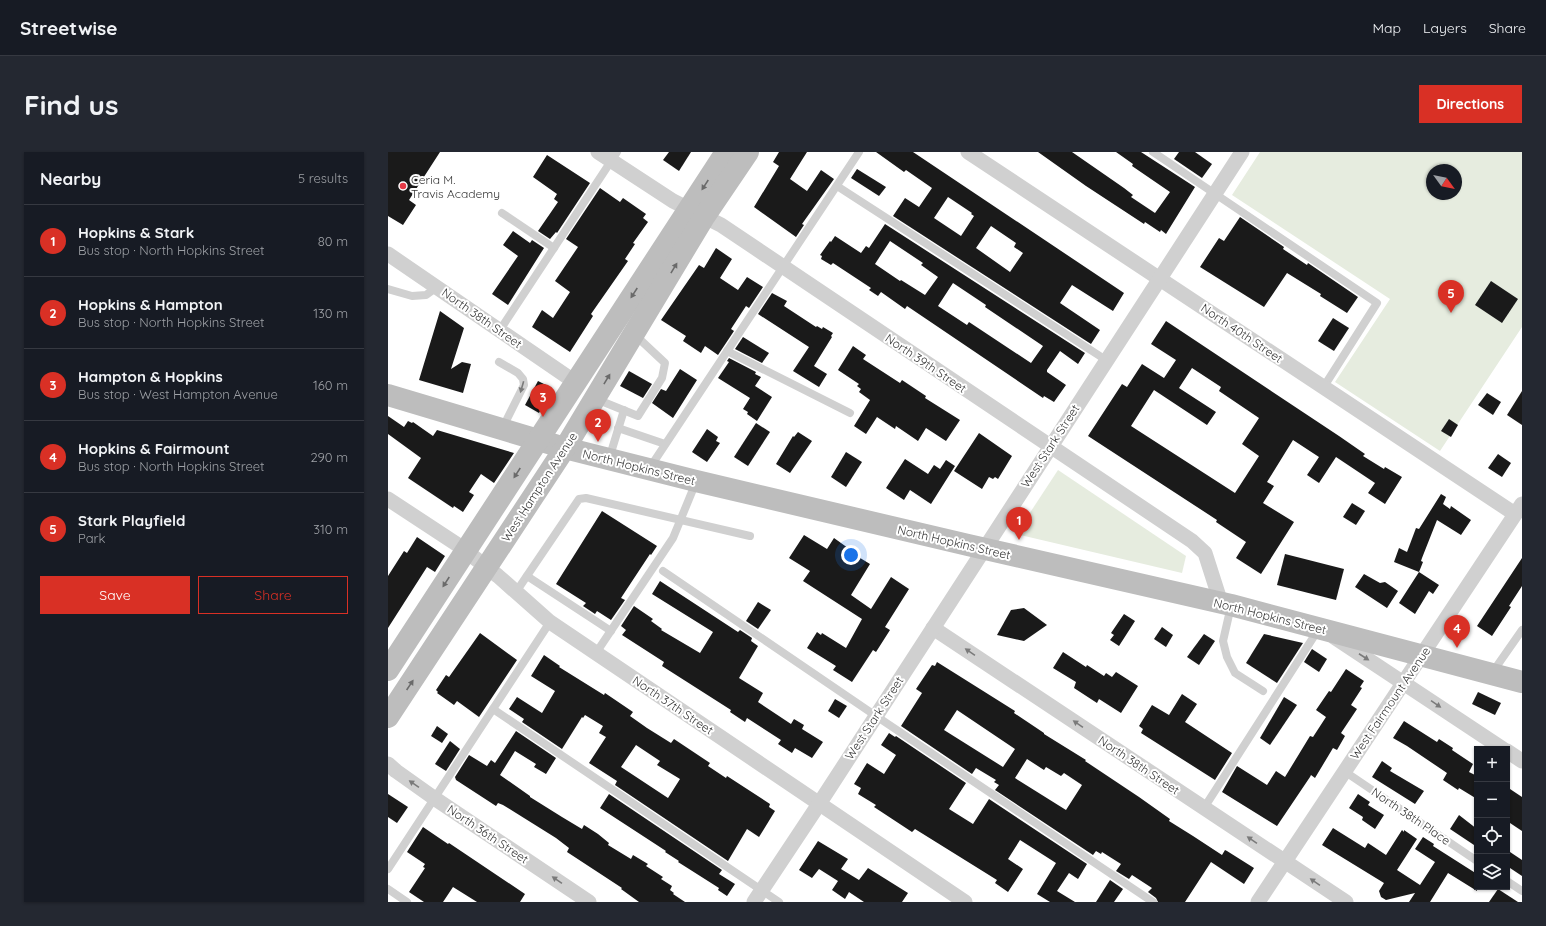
<!DOCTYPE html>
<html lang="en">
<head>
<meta charset="utf-8">
<style>
  :root { --surface:#171b24; --page:#242831; --text:#f1f3f6; --muted:#9ea1a6; --line:#363941; --accent:#d93025 }
  body { margin:0; font-family:Quicksand,sans-serif; background:var(--page); color:var(--text) }
  .controls { position:absolute; right:12px; bottom:12px; display:grid; overflow:hidden; border-radius:0px; box-shadow:0 1px 3px #0004 }
  .controls button { width:36px; height:36px; display:grid; place-items:center; padding:0; border:0; border-bottom:1px solid var(--line); background:var(--surface); color:var(--text); font:20px sans-serif }
  .compass { position:absolute; left:1038px; top:12px; width:36px; height:36px; border-radius:50%; background:var(--surface); box-shadow:0 1px 3px #0004; rotate:123deg }
  .you { position:absolute; left:463px; top:403px; width:14px; height:14px; margin:-10px; border:3px solid #fff; border-radius:50%; background:#1a73e8; box-shadow:0 0 0 6px #1a73e833 }
  .badge { display:grid; place-items:center; width:26px; height:26px; border-radius:50%; background:var(--accent); color:#fff; font-size:13px; font-weight:700 }
  .pin { position:absolute; translate:-50% -33px; filter:drop-shadow(0 1px 2px #0008) }
  .pin::after { content:''; position:absolute; top:21px; width:14px; height:12px; background:inherit; clip-path:polygon(0 0,100% 0,50% 100%) }
  .list { margin:0; padding:0; list-style:none }
  h2 { display:flex; justify-content:space-between; align-items:center; height:52px; margin:0; padding:0 16px; font-size:17px }
  h2 small { font-size:13px; font-weight:400; color:var(--muted) }
  .list li { display:grid; grid-template-columns:26px 1fr auto; gap:12px; align-items:center; box-sizing:border-box; height:72px; padding:0 16px; border-top:1px solid var(--line) }
  .list b { display:block; font-size:15px; white-space:nowrap }
  .list p { margin:0; font-size:13px; white-space:nowrap; color:var(--muted) }
  .list em { font-size:13px; font-style:normal; color:var(--muted) }
  .actions { display:flex; gap:8px; padding:12px 16px }
  .actions a { flex:1; padding:9px 0; border:1px solid var(--accent); border-radius:0px; text-align:center; font-size:14px; color:var(--accent) }
  .actions .main { background:var(--accent); color:#fff }
  .icon { flex:none; width:22px; height:22px; fill:none; stroke:currentColor; stroke-width:2; stroke-linecap:round; stroke-linejoin:round }
  .map { position:relative; flex:none; width:1134px; height:750px; overflow:hidden; border-radius:0px }
  header { display:flex; align-items:center; gap:24px; box-sizing:border-box; height:56px; padding:0 20px; background:var(--surface); border-bottom:1px solid var(--line) }
  header strong { font-size:19px }
  nav { display:flex; gap:22px; margin-inline-start:auto; font-size:14px }
  .intro { display:flex; align-items:center; justify-content:space-between; box-sizing:border-box; height:96px; padding:0 24px }
  h1 { margin:0; font-size:28px }
  .button { padding:10px 18px; border-radius:0px; background:var(--accent); color:#fff; font-size:14px; font-weight:700 }
  main { display:flex; gap:24px; padding:0 24px }
  aside { flex:1; background:var(--surface); border-radius:0px; box-shadow:0 1px 3px #0004 }
  .map>svg:first-child { display:block }
  .green { fill:#e6ecdf; fill-rule:evenodd }
  .building { fill:#1a1a1a; fill-rule:evenodd }
  .lines { fill:none; stroke-linecap:round; stroke-linejoin:round }
  .service { stroke:#d0d0d0; stroke-width:8 }
  .minor { stroke:#d0d0d0; stroke-width:15 }
  .secondary { stroke:#bdbdbd; stroke-width:22 }
  .oneway { fill:#6a6a6a }
  .oneway2 { fill:#7a7a7a }
  .poi-dot { fill:#e63946; stroke:#fff; stroke-width:1.5 }
  .labels { text-anchor:middle; dominant-baseline:central; stroke-width:4; stroke-linejoin:round; paint-order:stroke }
  .poi-label { font-size:12px; fill:#333; stroke:#fff; text-anchor:start }
  .street-label { font-size:12px; fill:#333; stroke:#fff }
</style>
</head>
<body>
<header>
<strong>Streetwise</strong>
<nav><a>Map</a><a>Layers</a><a>Share</a></nav>
</header>
<div class="intro"><h1>Find us</h1><a class="button">Directions</a></div>
<main>
<aside>
<h2>Nearby<small>5 results</small></h2>
<ul class="list">
<li><span class="badge">1</span><div><b>Hopkins &amp; Stark</b><p>Bus stop · North Hopkins Street</p></div><em>80 m</em></li>
<li><span class="badge">2</span><div><b>Hopkins &amp; Hampton</b><p>Bus stop · North Hopkins Street</p></div><em>130 m</em></li>
<li><span class="badge">3</span><div><b>Hampton &amp; Hopkins</b><p>Bus stop · West Hampton Avenue</p></div><em>160 m</em></li>
<li><span class="badge">4</span><div><b>Hopkins &amp; Fairmount</b><p>Bus stop · North Hopkins Street</p></div><em>290 m</em></li>
<li><span class="badge">5</span><div><b>Stark Playfield</b><p>Park</p></div><em>310 m</em></li>
</ul>
<div class="actions"><a class="main">Save</a><a>Share</a></div>
</aside>
<div class="map">
<svg width="1134" height="750" viewBox="0 0 1134 750">
  <rect width="100%" height="100%" fill="#fff"/>
  <g class="green">
    <path d="M872,0H1134V175L1052,299L947,230L1002,147L844,43ZM1044,18H1068V42H1044Z"/>
    <polygon points="670,318 798,404 794,421 628,382"/>
  </g>
  <g class="building">
    <polygon points="0,0 52,0 21,48 28,53 15,73 0,64"/>
    <polygon points="281,0 303,0 291,19 275,8"/>
    <polygon points="391,0 419,0 402,27 419,39 433,18 446,27 414,72 416,73 408,85 366,55 391,14 385,10"/>
    <path d="M488,0H525L736,141L725,159L684,133L672,151L712,178L703,192L505,64L517,46L531,55L544,36L518,18L516,20ZM560,45L584,61L583,62L586,64L573,84L546,66ZM603,74L628,91L626,95L635,101L622,120L588,96Z"/>
    <polygon points="650,0 684,0 736,36 745,43 743,45 767,61 782,40 744,14 745,12 728,0 753,0 807,35 778,82 773,78 772,80 757,70 756,72 698,34"/>
    <polygon points="791,0 807,0 824,12 814,26 786,7"/>
    <polygon points="159,3 202,31 169,81 168,80 162,87 150,79 170,50 166,47 169,42 145,25"/>
    <polygon points="469,17 498,35 491,44 463,26"/>
    <polygon points="212,36 232,50 235,46 258,62 255,66 260,70 245,91 247,92 237,107 240,109 203,162 205,164 182,200 144,175 154,158 165,166 182,140 167,129 190,95 178,87"/>
    <polygon points="852,65 896,95 895,97 919,113 920,111 970,145 959,161 932,144 933,142 899,121 876,155 812,115 831,86 836,89"/>
    <path d="M497,72L697,201L690,212L672,199L659,218V220L678,233L666,250L656,244L655,246L519,154L517,157L493,140L490,144L481,138L483,136L445,111L443,113L433,107L434,104L432,103L442,89L443,90L447,84L473,101L478,94L481,96ZM502,89L535,111L533,113L550,125L537,143L513,128L512,129L487,112ZM565,131L598,153L597,155L655,194L643,211L581,170L579,173L550,154Z"/>
    <polygon points="125,79 142,91 144,88 156,96 120,153 104,142 130,104 115,93"/>
    <polygon points="328,96 344,107 332,126 350,138 359,125 375,135 361,156 358,154 343,177 346,179 330,203 317,194 313,201 295,189 298,184 273,168 311,113 316,116"/>
    <polygon points="1103,129 1130,147 1114,171 1087,153"/>
    <polygon points="384,141 399,149 396,154 428,175 429,174 434,177 435,175 445,181 443,184 444,185 426,214 439,222 431,235 405,219 421,195 370,162"/>
    <polygon points="52,159 76,176 63,217 74,210 83,212 75,241 31,228"/>
    <polygon points="945,166 961,176 946,199 930,189"/>
    <path d="M778,169L951,284L977,302L975,304L996,317L997,315L1014,325L997,352L980,341L987,331L948,305L931,331L919,323L931,305L905,288L879,330L886,334L875,351L906,370L873,422L848,406L858,390L828,370L829,368L700,284L734,232L739,235L754,212L776,226L788,208L763,192ZM804,216L833,235L831,239L871,266L854,292L871,304L847,341L743,274L766,238L819,273L828,260L791,236Z"/>
    <polygon points="355,185 381,201 374,211 347,197"/>
    <polygon points="465,194 478,203 475,207 512,231 514,228 538,244 537,246 572,268 558,289 538,276 530,289 508,274 507,277 489,265 478,282 466,274 482,248 471,240 473,237 469,234 471,232 450,218"/>
    <polygon points="341,206 368,220 367,222 373,225 367,234 384,245 369,269 359,262 360,260 355,257 362,246 330,226 341,210 339,209"/>
    <polygon points="292,217 309,228 285,266 264,251 273,237 278,239"/>
    <polygon points="241,219 264,232 255,246 232,234"/>
    <polygon points="150,229 164,236 151,261 137,253"/>
    <polygon points="1134,239 1134,273 1119,263"/>
    <polygon points="1099,241 1113,250 1105,263 1090,253"/>
    <polygon points="0,264 16,275 20,269 24,271 25,270 45,284 49,278 126,301 106,331 93,322 81,340 86,343 75,360 66,354 65,356 20,326 33,306 0,282"/>
    <polygon points="1061,267 1070,273 1063,285 1053,279"/>
    <polygon points="368,271 382,280 360,314 346,305"/>
    <polygon points="319,277 330,285 328,289 332,291 319,310 304,300"/>
    <polygon points="410,280 424,289 402,321 388,312 405,284 406,285"/>
    <polygon points="591,281 624,304 610,327 607,325 605,327 601,325 594,337 566,319"/>
    <polygon points="458,300 474,310 458,335 443,325"/>
    <polygon points="1110,302 1123,311 1114,325 1100,316"/>
    <polygon points="517,307 540,322 546,313 552,317 558,308 567,314 543,352 522,338 516,348 498,336"/>
    <polygon points="1053,342 1058,345 1055,352 1062,357 1063,354 1083,368 1073,383 1049,368 1034,406 1033,409 1035,410 1031,420 1006,410 1011,396 1019,400 1028,376 1031,377"/>
    <polygon points="964,351 977,359 968,373 955,365"/>
    <polygon points="214,359 269,394 263,403 262,402 233,446 237,448 223,468 209,459 207,462 195,454 198,451 168,432"/>
    <polygon points="416,383 439,397 446,386 460,396 459,398 482,412 463,443 483,457 503,425 521,437 497,475 502,478 488,500 485,498 464,530 445,518 448,514 419,496 429,480 433,483 434,481 458,496 474,467 415,429 422,419 401,406"/>
    <polygon points="29,385 57,404 47,420 39,415 0,476 0,424 16,399 19,401"/>
    <polygon points="897,402 956,417 948,448 889,433"/>
    <polygon points="1134,406 1134,434 1121,454 1123,455 1104,484 1089,474"/>
    <polygon points="1031,420 1051,433 1045,442 1041,439 1027,462 1011,451"/>
    <polygon points="976,422 992,431 997,430 1010,439 999,456 967,435"/>
    <polygon points="272,429 350,480 352,478 364,486 363,489 370,494 351,526 375,541 370,550 403,572 406,567 416,573 414,577 435,590 424,606 407,596 404,601 390,592 393,588 359,566 357,570 342,560 343,558 274,514 276,510 234,483 238,478 233,474 246,454 265,467 263,469 274,477 273,478 312,501 325,480 264,442"/>
    <polygon points="370,450 383,458 370,477 358,469"/>
    <polygon points="636,456 659,473 636,489 609,483 623,458"/>
    <polygon points="736,462 747,469 731,494 722,488 726,483 723,481"/>
    <polygon points="774,475 785,483 778,495 766,487"/>
    <polygon points="92,481 129,508 91,565 69,549 66,553 49,541 50,540 48,538 58,523 61,525"/>
    <polygon points="816,482 827,489 811,513 799,505"/>
    <polygon points="876,482 915,491 889,531 858,511"/>
    <polygon points="924,497 939,507 931,520 916,510"/>
    <polygon points="675,500 698,515 699,513 716,524 718,521 724,525 728,520 750,534 733,561 711,547 709,551 686,536 688,530 665,516"/>
    <path d="M156,503L172,514L171,515L216,543L217,541L245,560L242,564L259,576L283,591L286,587L322,611L320,614L338,626L339,624L382,652L381,655L387,659L371,685L359,677L340,709L227,633L229,629L201,611L218,585L211,581L215,574L197,563L195,566L194,565L174,597L134,570L136,567L121,557L129,545L154,561L167,539L143,524ZM248,593L272,609L269,613L292,627L280,646L233,615Z"/>
    <path d="M549,510L627,559L626,561L656,581V582L698,608L697,609L751,645L782,667L781,669L805,684L834,703L837,698L839,699L866,716L856,732L823,710L797,750H770L768,746L760,740L764,736L744,723L741,727L728,719L733,712L714,700L713,702L708,699L705,703L607,638L611,633L606,630L608,628L588,616L584,622L513,574L534,541L528,537L544,513L547,514ZM569,558L627,597L615,615L556,578ZM639,607L656,618L658,615L673,624L676,621L694,633L678,658L627,626Z"/>
    <polygon points="958,517 976,529 972,535 974,536 963,553 969,557 953,581 957,584 949,598 945,596 927,626 923,623 922,625 889,674 834,640 849,614 879,633 888,619 897,625 922,584 925,585 938,565 928,558 941,539 943,540"/>
    <polygon points="1090,540 1113,551 1107,563 1084,552"/>
    <polygon points="794,542 809,552 797,570 844,601 827,628 753,581 755,577 751,574 764,553 781,563"/>
    <polygon points="896,545 909,553 882,593 872,586"/>
    <polygon points="447,547 459,554 451,566 440,559"/>
    <polygon points="1016,569 1049,590 1051,587 1065,596 1064,598 1085,612 1081,620 1089,624 1089,647 1071,636 1070,638 1055,628 1059,621 1019,594 1005,586"/>
    <polygon points="49,574 60,582 54,591 43,584"/>
    <polygon points="128,579 168,606 158,622 146,615 148,612 127,599 112,623 142,644 142,645 174,665 194,677 196,673 210,682 221,691 220,693 243,707 245,703 260,712 258,714 275,725 273,727 284,734 282,738 286,741 285,742 297,750 251,750 233,737 234,736 179,700 181,696 168,686 115,653 110,651 108,654 68,628 67,625 81,603 99,614 103,608 107,611"/>
    <polygon points="501,581 507,585 508,584 578,631 561,657 585,672 601,647 699,712 690,727 681,721 669,739 687,750 662,750 649,742 668,711 632,688 620,707 635,717 620,740 607,731 609,728 527,677 524,680 486,655 488,653 470,642 473,636 466,632 479,611 496,622 508,603 493,593"/>
    <polygon points="62,589 72,597 58,619 47,612"/>
    <polygon points="994,609 1004,616 1002,619 1036,639 1027,652 984,625"/>
    <polygon points="1119,635 1134,645 1134,679 1119,669"/>
    <polygon points="0,642 20,655 9,671 0,665"/>
    <polygon points="221,642 334,718 331,722 347,732 339,744 330,738 331,736 290,710 291,709 277,700 278,699 212,656"/>
    <polygon points="970,642 982,650 980,653 996,663 987,677 974,668 975,665 961,656"/>
    <polygon points="1071,663 1089,677 1089,695 1062,677"/>
    <polygon points="35,675 60,692 61,691 137,742 132,750 89,750 65,735 55,750 36,750 21,740 37,716 35,715 37,712 19,700"/>
    <polygon points="945,676 977,696 980,691 998,703 1014,678 1016,680 1016,678 1029,687 1009,718 1032,733 1047,710 1027,697 1035,685 1046,692 1045,694 1089,722 1089,739 1060,721 1042,750 1021,750 1027,741 998,748 993,745 991,739 996,731 934,693"/>
    <polygon points="430,689 460,707 453,717 471,728 480,716 520,741 514,750 476,750 461,740 457,747 444,738 450,729 431,717 424,726 411,718"/>
    <polygon points="1119,698 1134,708 1134,724 1119,714"/>
    <polygon points="722,728 735,737 726,750 708,750"/>
    <polygon points="1110,737 1130,750 1101,750"/>
  </g>
  <g class="lines">
    <g class="service">
      <polyline points="765,0 989,151 935,236"/>
      <polyline points="449,34 718,208"/>
      <polyline points="114,61 166,96"/>
      <polyline points="0,137 24,144 38,143 49,135"/>
      <polyline points="112,178 229,0"/>
      <polyline points="339,199 462,261"/>
      <polyline points="111,210 130,221 135,227 136,233 114,277"/>
      <polyline points="208,247 250,264 274,226 277,211 246,182"/>
      <polyline points="230,276 277,292"/>
      <polyline points="221,307 236,258"/>
      <polyline points="261,317 471,0"/>
      <polyline points="275,419 488,564 765,750"/>
      <polyline points="139,424 223,479"/>
      <polyline points="128,440 191,347 198,346 362,384"/>
      <polyline points="843,454 835,489 839,505 847,521 875,539"/>
      <polyline points="208,501 285,386 308,330"/>
      <polyline points="1104,521 1134,478"/>
      <polyline points="105,557 391,750"/>
      <polyline points="956,619 1089,709"/>
      <polyline points="816,656 930,478"/>
      <polyline points="0,717 162,470"/>
      <polyline points="1119,729 1134,739"/>
      <polyline points="0,737 19,750"/>
    </g>
    <g class="minor">
      <polyline points="210,0 285,49 333,73 804,389 817,401 833,451"/>
      <polyline points="580,0 1127,362"/>
      <polyline points="0,102 187,230"/>
      <polyline points="0,347 70,393 110,424 162,470 577,750"/>
      <polyline points="545,476 958,750"/>
      <polyline points="946,485 1115,597"/>
      <polyline points="1119,599 1134,609"/>
      <polyline points="0,612 8,619 46,646 201,750"/>
      <polyline points="366,750 431,652 854,0"/>
      <polyline points="870,750 1134,352"/>
    </g>
    <g class="secondary">
      <polyline points="0,243 177,296 308,329 580,393 843,453 1134,530"/>
      <polyline points="0,518 338,0"/>
      <polyline points="0,565 177,296 316,65 360,0"/>
    </g>
  </g>
  <defs><path id="oneway-solid" d="M-6-.8H1V-3.2L6.5 0L1 3.2V.8H-6Z"/></defs>
  <g class="oneway">
    <use href="#oneway-solid" transform="translate(317 33) rotate(123)"/>
    <use href="#oneway-solid" transform="translate(286 116) rotate(-59)"/>
    <use href="#oneway-solid" transform="translate(246 141) rotate(123)"/>
    <use href="#oneway-solid" transform="translate(219 227) rotate(-59)"/>
    <use href="#oneway-solid" transform="translate(129 321) rotate(123)"/>
    <use href="#oneway-solid" transform="translate(58 430) rotate(123)"/>
    <use href="#oneway-solid" transform="translate(22 533) rotate(-56)"/>
  </g>
  <g class="oneway2">
    <use href="#oneway-solid" transform="translate(134 235) rotate(106)"/>
    <use href="#oneway-solid" transform="translate(582 500) rotate(-146)"/>
    <use href="#oneway-solid" transform="translate(976 505) rotate(33)"/>
    <use href="#oneway-solid" transform="translate(1048 552) rotate(34)"/>
    <use href="#oneway-solid" transform="translate(690 572) rotate(-146)"/>
    <use href="#oneway-solid" transform="translate(26 632) rotate(-146)"/>
    <use href="#oneway-solid" transform="translate(864 688) rotate(-146)"/>
    <use href="#oneway-solid" transform="translate(169 728) rotate(-146)"/>
    <use href="#oneway-solid" transform="translate(927 730) rotate(-146)"/>
  </g>
  <circle class="poi-dot" cx="15" cy="34" r="4"/>
  <g class="labels">
    <g class="poi-label">
      <text x="23" y="27">Ceria M.<tspan x="23" dy="14">Travis Academy</tspan></text>
    </g>
    <g class="street-label">
      <text transform="translate(94 166) rotate(35)">North 38th Street</text>
      <text transform="translate(854 181) rotate(34)">North 40th Street</text>
      <text transform="translate(538 211) rotate(34)">North 39th Street</text>
      <text transform="translate(662 294) rotate(-57)">West Stark Street</text>
      <text transform="translate(251 315) rotate(14)">North Hopkins Street</text>
      <text transform="translate(151 335) rotate(-57)">West Hampton Avenue</text>
      <text transform="translate(566 390) rotate(13)">North Hopkins Street</text>
      <text transform="translate(882 464) rotate(14)">North Hopkins Street</text>
      <text transform="translate(1002 551) rotate(-56)">West Fairmount Avenue</text>
      <text transform="translate(285 553) rotate(34)">North 37th Street</text>
      <text transform="translate(486 566) rotate(-57)">West Stark Street</text>
      <text transform="translate(751 613) rotate(34)">North 38th Street</text>
      <text transform="translate(1023 664) rotate(34)">North 38th Place</text>
      <text transform="translate(100 682) rotate(34)">North 36th Street</text>
    </g>
  </g>
</svg>
<div class="controls">
<button>+</button>
<button>−</button>
<button><svg class="icon" aria-label="locate" viewBox="0 0 24 24"><circle cx="12" cy="12" r="6"/><path d="M12 2v4M12 18v4M2 12h4M18 12h4"/></svg></button>
<button><svg class="icon" aria-label="layers" viewBox="0 0 24 24"><path d="M12 4l9 5-9 5-9-5zM3 14l9 5 9-5"/></svg></button>
</div>
<svg class="compass" viewBox="-18 -18 36 36"><path d="M0-13l5 13h-10z" fill="#e53935"/><path d="M0 13l5-13h-10z" fill="#9ea1a6"/></svg>
<div class="you"></div>
<div class="pin badge" style="left:631px;top:388px">1</div>
<div class="pin badge" style="left:210px;top:290px">2</div>
<div class="pin badge" style="left:155px;top:265px">3</div>
<div class="pin badge" style="left:1069px;top:496px">4</div>
<div class="pin badge" style="left:1063px;top:161px">5</div>
</div>
</main>
</body>
</html>
